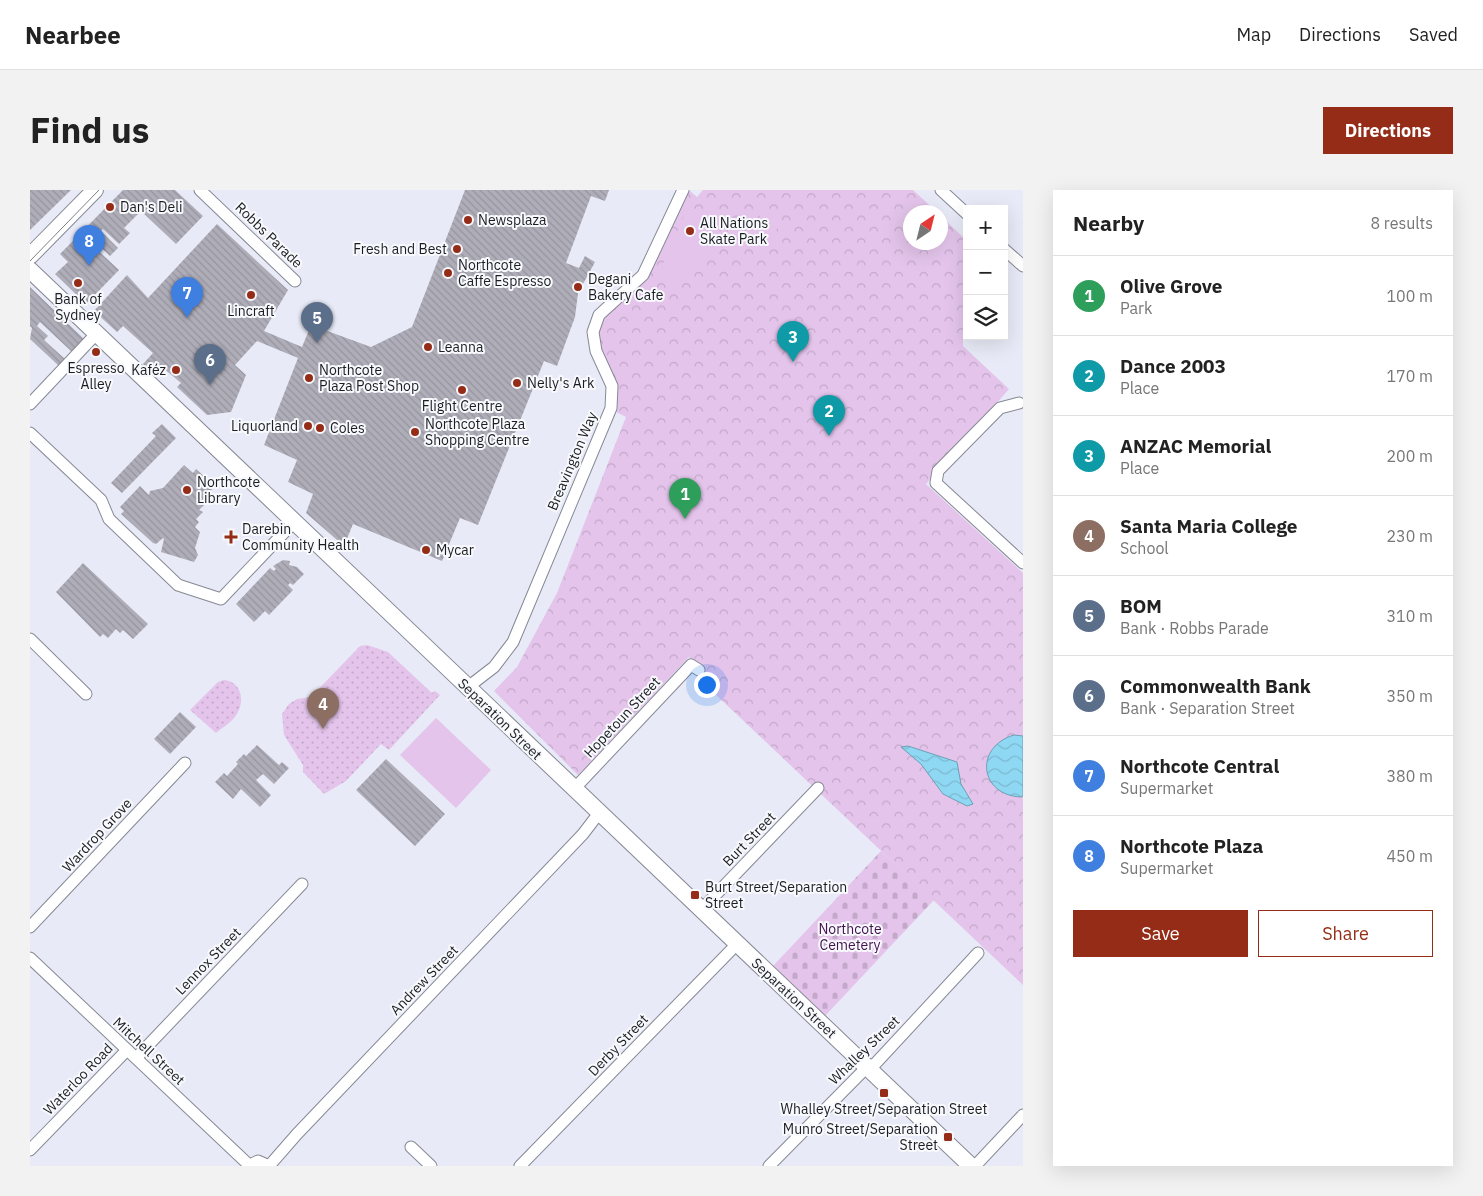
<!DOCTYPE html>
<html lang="en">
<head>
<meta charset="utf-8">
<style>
  :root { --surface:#fff; --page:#f2f2f2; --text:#222; --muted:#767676; --line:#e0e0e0; --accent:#952c17 }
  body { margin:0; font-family:"IBM Plex Sans",sans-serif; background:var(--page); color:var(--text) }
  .controls { position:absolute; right:15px; top:15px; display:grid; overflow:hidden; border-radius:0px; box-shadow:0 5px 20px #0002 }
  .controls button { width:45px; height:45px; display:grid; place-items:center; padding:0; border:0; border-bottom:1px solid var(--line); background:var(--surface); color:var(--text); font:25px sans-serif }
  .compass { position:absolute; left:873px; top:15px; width:45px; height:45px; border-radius:50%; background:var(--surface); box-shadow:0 5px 20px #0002; rotate:35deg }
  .you { position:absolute; left:676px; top:494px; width:18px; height:18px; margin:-12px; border:4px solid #fff; border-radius:50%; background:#1a73e8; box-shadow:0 0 0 8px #1a73e833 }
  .badge { display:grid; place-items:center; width:32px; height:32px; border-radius:50%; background:var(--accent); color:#fff; font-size:16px; font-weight:700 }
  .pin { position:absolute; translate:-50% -41px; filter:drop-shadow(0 1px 2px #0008) }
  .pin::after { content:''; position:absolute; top:26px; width:18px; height:15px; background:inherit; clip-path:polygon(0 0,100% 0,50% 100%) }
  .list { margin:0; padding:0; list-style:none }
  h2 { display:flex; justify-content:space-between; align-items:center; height:65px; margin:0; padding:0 20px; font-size:21px }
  h2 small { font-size:16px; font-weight:400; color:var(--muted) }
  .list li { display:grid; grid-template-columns:32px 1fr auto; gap:15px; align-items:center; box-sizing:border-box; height:80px; padding:0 20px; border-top:1px solid var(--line) }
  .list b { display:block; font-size:19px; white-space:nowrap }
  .list p { margin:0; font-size:16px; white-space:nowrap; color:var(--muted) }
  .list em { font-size:16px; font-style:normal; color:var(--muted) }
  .actions { display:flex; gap:10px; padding:15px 20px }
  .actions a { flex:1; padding:11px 0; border:1px solid var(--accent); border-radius:0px; text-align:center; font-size:18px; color:var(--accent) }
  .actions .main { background:var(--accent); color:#fff }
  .icon { flex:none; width:28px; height:28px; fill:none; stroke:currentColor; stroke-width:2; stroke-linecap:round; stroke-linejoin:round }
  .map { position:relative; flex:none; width:993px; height:976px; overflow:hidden; border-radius:0px }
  header { display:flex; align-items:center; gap:30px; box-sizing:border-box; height:70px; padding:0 25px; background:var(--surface); border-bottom:1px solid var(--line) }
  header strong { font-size:24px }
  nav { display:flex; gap:28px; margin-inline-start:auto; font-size:18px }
  .intro { display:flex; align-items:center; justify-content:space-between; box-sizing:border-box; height:120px; padding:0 30px }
  h1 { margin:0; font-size:35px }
  .button { padding:12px 22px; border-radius:0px; background:var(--accent); color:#fff; font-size:18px; font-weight:700 }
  main { display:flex; gap:30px; padding:0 30px }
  aside { flex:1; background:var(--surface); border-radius:0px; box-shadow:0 5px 20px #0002 }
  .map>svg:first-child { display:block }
  .grass { fill:url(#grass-dots) }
  .forest { fill:url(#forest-crowns) }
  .cemetery { fill:url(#cemetery-stones) }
  .pitch { fill:#e4c4eb }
  .water { fill:url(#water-waves); stroke:#6ca0b4 }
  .building { fill:url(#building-back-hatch) }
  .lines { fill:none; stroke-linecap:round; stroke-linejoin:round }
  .street-casing { stroke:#868994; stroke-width:13 }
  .secondary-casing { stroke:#868994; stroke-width:18 }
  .street { stroke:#fff; stroke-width:11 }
  .secondary { stroke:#fff; stroke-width:16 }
  .tram { stroke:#7d7f87; stroke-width:1 }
  .poi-dot { fill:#952c17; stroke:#f7f9fd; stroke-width:2 }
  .labels { text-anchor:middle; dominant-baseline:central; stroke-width:4; stroke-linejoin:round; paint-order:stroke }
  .poi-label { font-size:14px; fill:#1b1d21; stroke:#f7f9fd; text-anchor:start }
  .street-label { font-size:14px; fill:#1b1d21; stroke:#f7f9fd }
  .park-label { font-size:14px; fill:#44124d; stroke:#f7f9fd }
</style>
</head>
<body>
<header>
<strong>Nearbee</strong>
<nav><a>Map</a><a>Directions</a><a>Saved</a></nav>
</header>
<div class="intro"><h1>Find us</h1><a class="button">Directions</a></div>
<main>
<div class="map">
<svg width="993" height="976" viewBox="0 0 993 976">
  <defs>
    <pattern id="grass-dots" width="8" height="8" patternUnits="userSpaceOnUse" patternTransform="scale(1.25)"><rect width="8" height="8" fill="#e4c4eb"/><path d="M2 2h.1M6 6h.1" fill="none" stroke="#c3a8c9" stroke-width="1.8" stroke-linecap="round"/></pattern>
    <pattern id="forest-crowns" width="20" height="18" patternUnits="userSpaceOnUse" patternTransform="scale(1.25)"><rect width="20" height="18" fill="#e4c4eb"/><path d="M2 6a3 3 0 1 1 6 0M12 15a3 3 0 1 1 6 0" fill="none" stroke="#c3a8c9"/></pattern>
    <pattern id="cemetery-stones" width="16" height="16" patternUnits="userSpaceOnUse" patternTransform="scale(1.25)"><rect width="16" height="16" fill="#e4c4eb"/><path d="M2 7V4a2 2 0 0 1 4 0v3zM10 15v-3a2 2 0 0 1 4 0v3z" fill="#c3a8c9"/></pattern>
    <pattern id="water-waves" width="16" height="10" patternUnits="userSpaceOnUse" patternTransform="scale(1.25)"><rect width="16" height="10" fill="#8fd8f3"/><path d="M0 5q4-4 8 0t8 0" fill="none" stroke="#7bb9d0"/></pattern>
    <pattern id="building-back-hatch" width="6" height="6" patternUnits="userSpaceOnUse" patternTransform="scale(1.25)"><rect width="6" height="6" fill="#afadb8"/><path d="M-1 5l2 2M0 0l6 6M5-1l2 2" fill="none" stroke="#96949e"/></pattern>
  </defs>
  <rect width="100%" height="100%" fill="#e8ebf7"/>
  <g class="grass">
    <polygon points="337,455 358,462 402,503 405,501 410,505 359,560 351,554 316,591 294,604 273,582 273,575 254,545 252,524 259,514 267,509 281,507 330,456"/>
    <path d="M194,490C212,492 215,511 207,524C202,532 192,538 186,543L160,520L188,492Z"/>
  </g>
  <polygon class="forest" points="673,0 883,0 907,22 881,22 881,52 911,52 911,26 937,51 937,138 933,142 933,156 979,199 896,294 993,383 993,795 666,486 673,479 659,467 548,585 464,501 487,477 527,403 596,227 586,222 586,194 570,161 569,140 580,119 602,105 620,82 651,11 660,1 667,7"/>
  <polygon class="cemetery" points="851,661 904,710 795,826 743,776"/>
  <g class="pitch">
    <polygon points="658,16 680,25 666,57 674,61 661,92 651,88 646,99 626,90"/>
    <polygon points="733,21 751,31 738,55 720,44"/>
    <polygon points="406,528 461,580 426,618 370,565"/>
  </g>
  <g class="water">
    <path d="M984,545L993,546V606L991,607C949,605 944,557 984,545Z"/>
    <polygon points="878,556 927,572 931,594 943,614 937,616 913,604 891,574 871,557"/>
  </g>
  <g class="building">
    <polygon points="0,0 41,0 0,40"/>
    <polygon points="93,0 145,0 173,26 146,54 111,21 94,38 100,43 89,54 73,39 71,41 88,58 80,66 64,51 61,54 89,80 56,114 25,84 38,72 30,64"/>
    <polygon points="435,0 579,0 575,11 561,6 536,73 549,78 555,66 565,72 548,103 545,127 527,176 514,171 448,335 430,328 412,371 323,334 314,356 276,323 283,304 258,292 267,270 234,255 268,168 227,151 205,175 216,185 201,222 177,225 147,197 151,193 132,177 125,185 113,174 123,163 93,136 87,142 64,121 97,85 118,108 187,34 258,100 234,141 272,157 281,135 341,157 382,137"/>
    <polygon points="0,97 54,149 42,162 10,132 7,136 18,146 14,150 35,169 29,176 0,149 2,138 0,136"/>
    <polygon points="132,234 146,248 92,303 81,293 126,246 122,243"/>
    <polygon points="154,275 163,283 166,279 185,296 173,310 176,313 169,320 173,322 166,329 169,332 165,337 170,342 165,358 168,365 164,372 131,362 134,349 133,348 126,354 123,353 91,324 94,321 90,317 110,296 119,305 120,301 133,298"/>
    <polygon points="253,370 260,371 259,375 267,377 274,384 263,395 260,393 258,395 263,400 239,425 235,421 224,432 206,414 240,378 244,381 246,379 243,376"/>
    <polygon points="53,373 118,434 103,449 93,440 90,443 86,439 78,448 73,444 70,447 26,402"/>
    <polygon points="150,522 166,537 140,564 124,549"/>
    <polygon points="227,555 249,575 252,572 259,578 244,594 233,584 226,590 241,605 230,617 211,599 203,609 185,592 194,583 197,586 208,574 206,572 214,564 216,566"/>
    <polygon points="356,569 415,624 385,656 326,600"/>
  </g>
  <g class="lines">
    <defs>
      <g id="street">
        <polyline points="170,0 265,91"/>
        <polyline points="911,0 937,24"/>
        <polyline points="974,59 993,76"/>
        <polyline points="989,213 970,218 908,281 906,293 993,373"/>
        <polyline points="0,214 67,143"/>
        <polyline points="0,243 71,310 79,329 148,395 191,409 265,331"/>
        <polyline points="0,449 56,504"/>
        <polyline points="438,497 464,477 483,452 581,218 582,196 566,161 563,142 569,125 613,85 653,0"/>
        <polyline points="544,599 661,475 669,480"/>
        <polyline points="671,720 788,598"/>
        <polyline points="0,737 155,573"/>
        <polyline points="0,768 219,975"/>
        <polyline points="106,868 272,694"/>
        <polyline points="381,957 401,976"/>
        <polyline points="0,960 97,860"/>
        <polyline points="218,976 228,971 239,976"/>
        <polyline points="239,976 267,944 553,644 569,623"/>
        <polyline points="490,976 707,754"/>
        <polyline points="739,976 837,877 845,874 948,763"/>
        <polyline points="945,976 993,925"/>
      </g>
      <g id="secondary">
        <polyline points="0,66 65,0"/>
        <path d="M0,80C316,377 627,678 941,976"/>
      </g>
    </defs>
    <use href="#street" class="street-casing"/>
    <use href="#secondary" class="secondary-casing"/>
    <use href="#street" class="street"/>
    <use href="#secondary" class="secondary"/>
    <polyline class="tram" points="0,71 69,0"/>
  </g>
  <g class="poi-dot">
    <circle cx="80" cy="17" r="5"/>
    <circle cx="438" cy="30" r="5"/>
    <circle cx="660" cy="41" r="5"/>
    <circle cx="427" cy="59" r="5"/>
    <circle cx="418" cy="83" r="5"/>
    <circle cx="48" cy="93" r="5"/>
    <circle cx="548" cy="97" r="5"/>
    <circle cx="221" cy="105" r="5"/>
    <circle cx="398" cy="157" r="5"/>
    <circle cx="66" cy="162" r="5"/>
    <circle cx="146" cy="180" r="5"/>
    <circle cx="279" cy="188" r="5"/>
    <circle cx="487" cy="193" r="5"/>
    <circle cx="432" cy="200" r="5"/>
    <circle cx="278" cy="236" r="5"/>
    <circle cx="290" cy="238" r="5"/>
    <circle cx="385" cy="242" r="5"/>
    <circle cx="157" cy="300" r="5"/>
    <path d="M198.5 339.5h5v5h5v5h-5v5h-5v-5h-5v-5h5z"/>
    <circle cx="396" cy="360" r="5"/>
    <rect x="660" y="700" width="10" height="10" rx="2.5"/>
    <rect x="849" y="898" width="10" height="10" rx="2.5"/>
    <rect x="913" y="942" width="10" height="10" rx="2.5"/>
  </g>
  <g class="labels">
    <g class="poi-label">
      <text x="90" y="17">Dan's Deli</text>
      <text x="448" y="30">Newsplaza</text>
      <text x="670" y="33">All Nations<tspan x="670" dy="16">Skate Park</tspan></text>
      <text x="417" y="59" text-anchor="end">Fresh and Best</text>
      <text x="428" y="75">Northcote<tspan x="428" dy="16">Caffe Espresso</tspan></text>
      <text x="558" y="89">Degani<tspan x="558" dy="16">Bakery Cafe</tspan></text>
      <text x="48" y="109" text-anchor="middle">Bank of<tspan x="48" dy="16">Sydney</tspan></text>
      <text x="221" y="121" text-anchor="middle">Lincraft</text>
      <text x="408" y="157">Leanna</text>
      <text x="66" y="178" text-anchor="middle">Espresso<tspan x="66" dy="16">Alley</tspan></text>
      <text x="136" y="180" text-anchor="end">Kaféz</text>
      <text x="289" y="180">Northcote<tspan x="289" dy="16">Plaza Post Shop</tspan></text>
      <text x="497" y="193">Nelly's Ark</text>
      <text x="432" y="216" text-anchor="middle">Flight Centre</text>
      <text x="395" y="234">Northcote Plaza<tspan x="395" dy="16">Shopping Centre</tspan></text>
      <text x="268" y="236" text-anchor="end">Liquorland</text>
      <text x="300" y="238">Coles</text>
      <text x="167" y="292">Northcote<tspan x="167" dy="16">Library</tspan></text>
      <text x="212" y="339">Darebin<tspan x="212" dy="16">Community Health</tspan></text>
      <text x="406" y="360">Mycar</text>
      <text x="675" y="697">Burt Street/Separation<tspan x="675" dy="16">Street</tspan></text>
      <text x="854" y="919" text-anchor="middle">Whalley Street/Separation Street</text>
      <text x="908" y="939" text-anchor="end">Munro Street/Separation<tspan x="908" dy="16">Street</tspan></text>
    </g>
    <g class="street-label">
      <text transform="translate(239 45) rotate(44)">Robbs Parade</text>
      <text transform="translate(542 271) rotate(-67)">Breavington Way</text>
      <text transform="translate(592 527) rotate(-47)">Hopetoun Street</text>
      <text transform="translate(470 529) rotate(44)">Separation Street</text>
      <text transform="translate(67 645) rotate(-47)">Wardrop Grove</text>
      <text transform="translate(719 649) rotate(-46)">Burt Street</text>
      <text transform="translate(178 771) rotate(-46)">Lennox Street</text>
      <text transform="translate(394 790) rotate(-46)">Andrew Street</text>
      <text transform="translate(764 808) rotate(43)">Separation Street</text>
      <text transform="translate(588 855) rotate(-46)">Derby Street</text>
      <text transform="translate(834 860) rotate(-44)">Whalley Street</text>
      <text transform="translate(119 861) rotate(43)">Mitchell Street</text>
      <text transform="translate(48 889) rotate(-46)">Waterloo Road</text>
    </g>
    <g class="park-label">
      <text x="820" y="739">Northcote<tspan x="820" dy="16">Cemetery</tspan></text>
    </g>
  </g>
</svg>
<div class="controls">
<button>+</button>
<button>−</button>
<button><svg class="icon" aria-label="layers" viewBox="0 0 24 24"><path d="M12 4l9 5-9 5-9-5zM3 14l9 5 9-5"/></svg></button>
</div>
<svg class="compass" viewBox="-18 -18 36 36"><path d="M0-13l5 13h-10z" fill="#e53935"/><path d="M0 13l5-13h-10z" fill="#767676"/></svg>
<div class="you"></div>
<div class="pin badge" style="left:655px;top:329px;background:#2e9e5b">1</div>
<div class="pin badge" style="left:799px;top:246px;background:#0f9aa8">2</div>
<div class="pin badge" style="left:763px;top:172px;background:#0f9aa8">3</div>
<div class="pin badge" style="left:293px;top:539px;background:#8d6e63">4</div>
<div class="pin badge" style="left:287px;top:153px;background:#5c6f8a">5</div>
<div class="pin badge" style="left:180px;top:195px;background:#5c6f8a">6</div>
<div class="pin badge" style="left:157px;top:128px;background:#3f7fe0">7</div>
<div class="pin badge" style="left:59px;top:76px;background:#3f7fe0">8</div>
</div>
<aside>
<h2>Nearby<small>8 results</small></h2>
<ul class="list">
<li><span class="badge" style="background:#2e9e5b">1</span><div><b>Olive Grove</b><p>Park</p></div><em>100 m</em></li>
<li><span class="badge" style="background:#0f9aa8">2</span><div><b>Dance 2003</b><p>Place</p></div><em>170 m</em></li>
<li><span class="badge" style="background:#0f9aa8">3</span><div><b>ANZAC Memorial</b><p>Place</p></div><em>200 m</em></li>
<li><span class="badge" style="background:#8d6e63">4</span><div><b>Santa Maria College</b><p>School</p></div><em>230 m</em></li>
<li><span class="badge" style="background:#5c6f8a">5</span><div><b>BOM</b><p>Bank · Robbs Parade</p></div><em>310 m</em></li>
<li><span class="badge" style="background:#5c6f8a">6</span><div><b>Commonwealth Bank</b><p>Bank · Separation Street</p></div><em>350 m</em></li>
<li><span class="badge" style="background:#3f7fe0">7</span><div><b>Northcote Central</b><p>Supermarket</p></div><em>380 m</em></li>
<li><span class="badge" style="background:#3f7fe0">8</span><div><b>Northcote Plaza</b><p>Supermarket</p></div><em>450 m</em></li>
</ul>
<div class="actions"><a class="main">Save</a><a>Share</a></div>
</aside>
</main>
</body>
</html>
